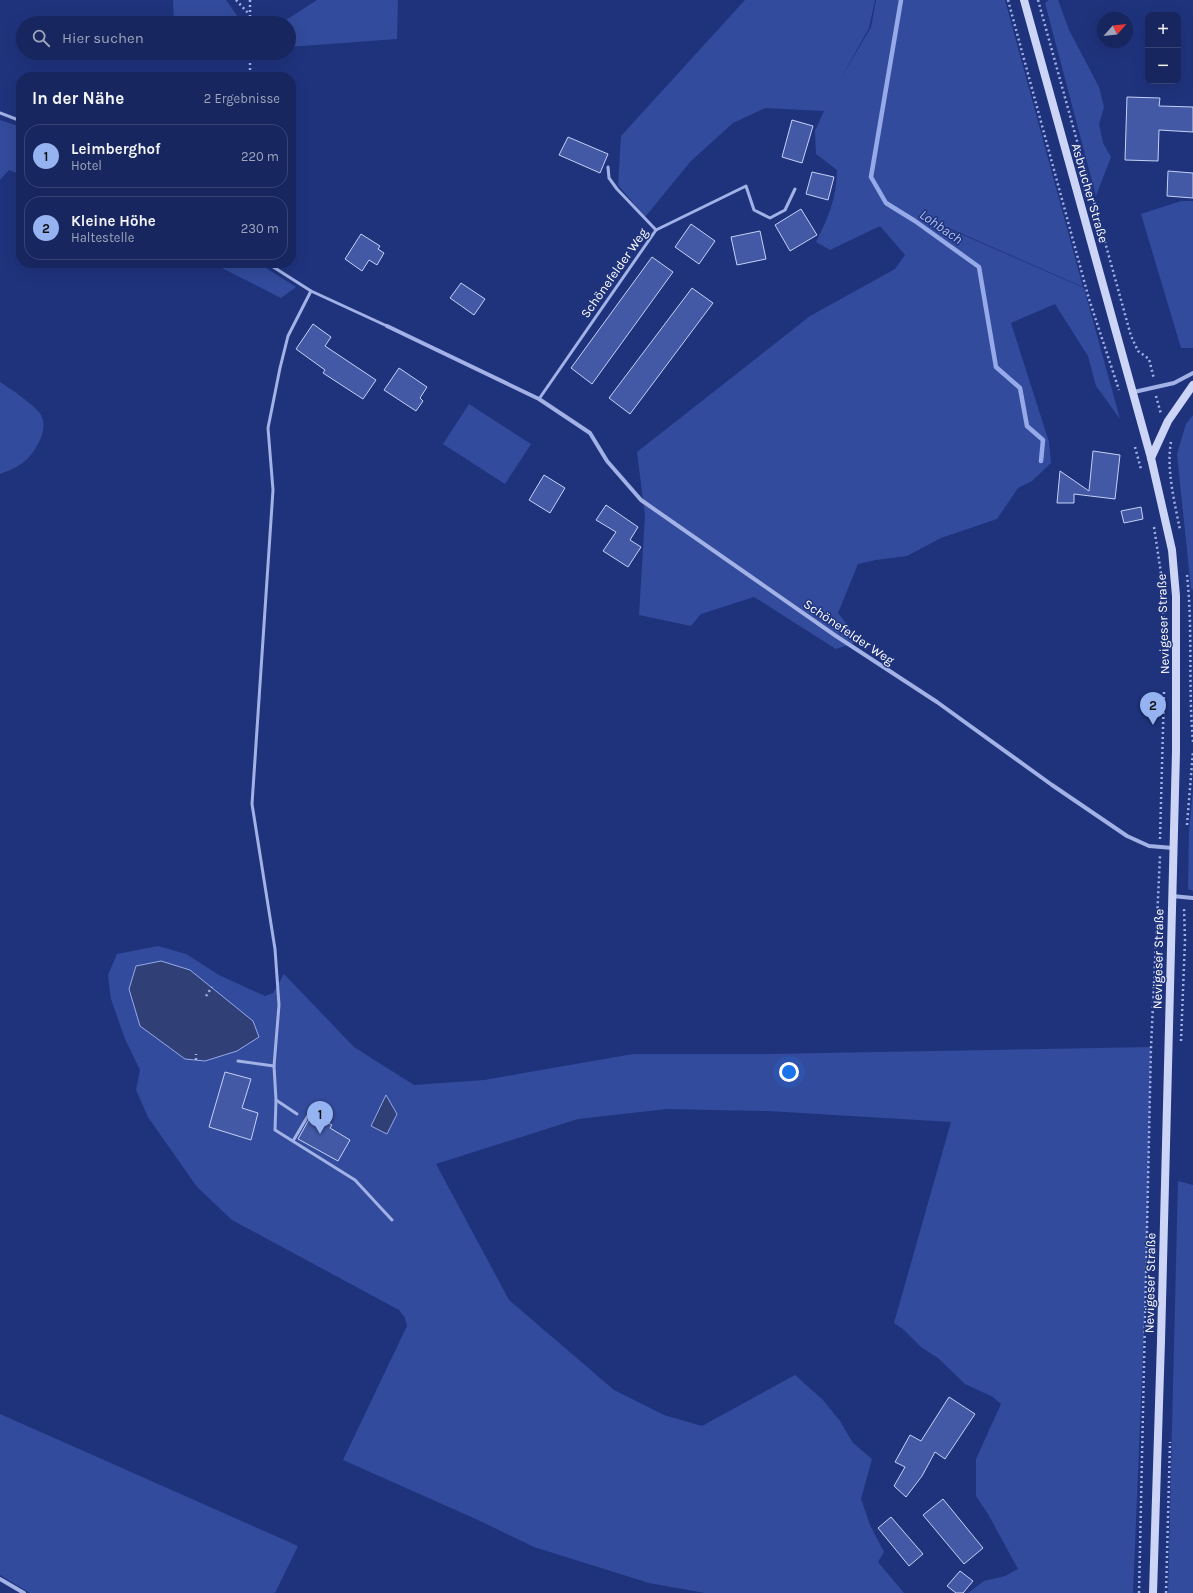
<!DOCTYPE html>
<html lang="de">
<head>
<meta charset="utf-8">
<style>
  :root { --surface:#17265e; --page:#243267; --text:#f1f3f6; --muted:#9ea5bc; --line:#364373; --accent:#95b2f1 }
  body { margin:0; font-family:Karla,sans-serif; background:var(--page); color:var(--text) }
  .controls { position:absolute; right:12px; top:12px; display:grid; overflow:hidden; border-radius:8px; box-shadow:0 4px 16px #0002 }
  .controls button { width:36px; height:36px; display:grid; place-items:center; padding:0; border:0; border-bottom:1px solid var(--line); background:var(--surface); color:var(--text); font:20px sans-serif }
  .compass { position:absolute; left:1097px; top:12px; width:36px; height:36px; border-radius:50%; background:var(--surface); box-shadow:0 4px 16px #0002; rotate:63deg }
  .you { position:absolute; left:789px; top:1072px; width:14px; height:14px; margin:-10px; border:3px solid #fff; border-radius:50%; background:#1a73e8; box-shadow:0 0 0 6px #1a73e833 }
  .badge { display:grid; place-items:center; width:26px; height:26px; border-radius:50%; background:var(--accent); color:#111; font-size:13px; font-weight:700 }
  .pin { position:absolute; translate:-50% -33px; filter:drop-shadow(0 1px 2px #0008) }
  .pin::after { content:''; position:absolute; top:21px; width:14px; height:12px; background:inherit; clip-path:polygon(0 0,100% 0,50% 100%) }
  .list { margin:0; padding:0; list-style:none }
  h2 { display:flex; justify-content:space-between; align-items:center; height:52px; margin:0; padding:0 16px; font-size:17px }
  h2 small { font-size:13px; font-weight:400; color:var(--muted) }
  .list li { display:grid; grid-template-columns:26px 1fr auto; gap:12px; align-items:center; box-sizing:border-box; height:64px; margin:0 8px 8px; padding:0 8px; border:1px solid var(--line); border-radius:16px }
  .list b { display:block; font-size:15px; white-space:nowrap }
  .list p { margin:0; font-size:13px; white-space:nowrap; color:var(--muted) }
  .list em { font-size:13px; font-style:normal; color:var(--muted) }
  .icon { flex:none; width:22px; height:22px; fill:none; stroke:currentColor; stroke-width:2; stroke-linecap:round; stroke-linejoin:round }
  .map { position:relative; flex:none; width:1193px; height:1593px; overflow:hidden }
  .search { position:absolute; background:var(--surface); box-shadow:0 4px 16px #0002; left:16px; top:16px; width:280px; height:44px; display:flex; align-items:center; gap:10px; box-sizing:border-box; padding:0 14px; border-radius:22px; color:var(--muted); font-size:15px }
  .panel { position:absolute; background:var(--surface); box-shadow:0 4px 16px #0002; left:16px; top:72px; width:280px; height:196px; border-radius:16px }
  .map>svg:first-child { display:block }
  .green { fill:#324b9c; fill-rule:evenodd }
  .water { fill:#304077; stroke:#96aae9 }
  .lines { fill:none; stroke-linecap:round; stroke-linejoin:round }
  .stream { stroke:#96aae9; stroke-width:4.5 }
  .building { fill:#4359a5; stroke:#c6d1f6 }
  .path { stroke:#a2b2e7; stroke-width:2.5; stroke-dasharray:2 3; stroke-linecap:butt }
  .lane { stroke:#a2b2e7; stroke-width:3 }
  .street { stroke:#a2b2e7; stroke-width:4 }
  .secondary { stroke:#cdd5f6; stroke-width:8 }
  .labels { text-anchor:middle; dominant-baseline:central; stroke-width:3; stroke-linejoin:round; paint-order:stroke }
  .street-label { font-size:13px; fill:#fff; stroke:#1f337d }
  .water-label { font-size:14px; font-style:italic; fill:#adbdef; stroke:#1f337d }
</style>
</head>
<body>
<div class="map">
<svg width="1193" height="1593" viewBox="0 0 1193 1593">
  <rect width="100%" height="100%" fill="#1f337d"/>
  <g class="green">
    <polygon points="173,0 226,0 242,23 174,23"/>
    <polygon points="317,0 398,0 397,39 289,47 289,23 283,22"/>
    <path d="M745,0H875L869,28L840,80L871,27L876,0H1005L1083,287L931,220L925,213L931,221L1084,288L1120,419L1096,386L1088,356L1055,304L1011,323L1049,442L1051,463L1032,481L1018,488L997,519L941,538L907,556L876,560L858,564L838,613L860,641L836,649L754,597L701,614L691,626L639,615L645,516L637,452L810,316L895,269L905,255L880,226L830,250L816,242C828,219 837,196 837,170L816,154L815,131L824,111L765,108L733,123L691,161L645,217L618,185L621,136Z"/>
    <polygon points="1049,0 1058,0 1069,30 1099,87 1104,107 1099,124 1103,143 1111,157 1096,196 1045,3"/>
    <polygon points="0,120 21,127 21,175 9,170 0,180"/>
    <polygon points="1181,201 1193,201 1193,348 1181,348 1141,214"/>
    <polygon points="212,263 258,263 296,287 281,298"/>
    <path d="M0,382C12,390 30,402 39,412C51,427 36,451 25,461C18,467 8,471 0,474Z"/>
    <polygon points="469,404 531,444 505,484 443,444"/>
    <polygon points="1193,415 1193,590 1191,589 1177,454 1186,424"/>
    <polygon points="1193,790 1193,891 1188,889 1189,831"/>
    <path d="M158,946L186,954L219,975L265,996L273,993L284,974L354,1047L414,1085L484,1080L633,1054H768L1151,1047L1147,1258L1133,1593H968L984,1581L1005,1576L1018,1569L988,1514L976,1496V1459L1001,1404L993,1397L965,1384L938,1358L921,1347L903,1329L894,1323L951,1122L768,1111L667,1109L578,1119L436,1164L509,1300L614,1390L664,1415L702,1426L795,1375L823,1400L840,1421L853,1443L872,1459L861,1499L870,1525L884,1552L878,1562L904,1593H705L649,1583L534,1547L478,1520L343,1460L407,1326L405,1318L399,1310L232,1220L197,1187L148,1117L136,1090L140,1070L125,1039L111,999L108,975L117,954ZM386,1096L397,1114L387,1134L371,1126Z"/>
    <polygon points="1178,1181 1193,1185 1193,1593 1168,1593"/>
    <polygon points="0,1414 298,1546 275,1593 30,1593 0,1575"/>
  </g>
  <g class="water">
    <polygon points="161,961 190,970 253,1021 259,1037 237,1051 205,1061 185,1059 140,1026 129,989 136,966"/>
    <polygon points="386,1095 397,1114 387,1134 371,1126"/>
  </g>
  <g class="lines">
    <polyline class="stream" points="901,0 871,177 886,203 915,221 979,267 996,367 1020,388 1027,426 1043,440 1041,461"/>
  </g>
  <g class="building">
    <polygon points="1127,97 1160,98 1159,106 1193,107 1193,132 1159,130 1158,161 1125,160"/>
    <polygon points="792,120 813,126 802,163 782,157"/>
    <polygon points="568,137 608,154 600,173 559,155"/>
    <polygon points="1168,171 1193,173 1193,198 1167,196"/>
    <polygon points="812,172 834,177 828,200 806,194"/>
    <polygon points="801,209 817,235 790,251 775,225"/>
    <polygon points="691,224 715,241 699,264 675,247"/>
    <polygon points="760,231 766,259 737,265 731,237"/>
    <polygon points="361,234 380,246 378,249 384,253 377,265 369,260 362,271 345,259"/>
    <polygon points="652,257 673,272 592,384 571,368"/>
    <polygon points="461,283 485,299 474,315 450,298"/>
    <polygon points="692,288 713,303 630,414 609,398"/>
    <polygon points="313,324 331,337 325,346 376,380 363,399 323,373 325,370 296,349"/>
    <polygon points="399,368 427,387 420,398 423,401 416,411 384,390"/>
    <polygon points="1093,451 1120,455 1115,499 1074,494 1074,503 1057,503 1060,471 1089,491"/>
    <polygon points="544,475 565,488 550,513 529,500"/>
    <polygon points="606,505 638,527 630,540 641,547 628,567 603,551 616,532 596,520"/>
    <polygon points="1141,507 1143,519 1124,523 1121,511"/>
    <polygon points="225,1072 251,1079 242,1108 258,1113 251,1140 209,1127"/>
    <polygon points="312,1114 332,1125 330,1128 350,1140 338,1161 298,1139"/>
    <polygon points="949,1397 975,1414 945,1459 935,1452 922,1476 906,1497 894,1486 905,1467 895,1462 910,1435 921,1441"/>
    <polygon points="943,1499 983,1548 964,1564 923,1515"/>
    <polygon points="891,1517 923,1554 909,1566 878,1528"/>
    <polygon points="960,1571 973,1581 963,1593 956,1593 947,1586"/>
  </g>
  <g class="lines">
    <g class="path">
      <polyline points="236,0 249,14"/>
      <polyline points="250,0 250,23"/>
      <polyline points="1008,0 1089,299 1119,390"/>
      <polyline points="1038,0 1131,336 1138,351 1149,359 1154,379"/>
      <polyline points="250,53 250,77"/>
      <polyline points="1156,396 1161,414"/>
      <path d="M1171,442C1166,469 1175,504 1180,530"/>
      <polyline points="1135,447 1141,469"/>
      <polyline points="1154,527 1162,580 1164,623"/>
      <path d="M1187,575C1193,630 1188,686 1193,742"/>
      <polyline points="1187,825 1193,751"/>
      <polyline points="1160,839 1164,692"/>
      <polyline points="206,996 212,987"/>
      <polyline points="1181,1041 1185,940 1184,908"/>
      <polyline points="196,1060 196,1054"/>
      <polyline points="1139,1593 1151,1047 1160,856"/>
      <polyline points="1166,1593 1170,1442"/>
    </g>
    <g class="lane">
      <polyline points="0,113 21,121"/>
      <polyline points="608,167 609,178 617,189 656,230"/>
      <polyline points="267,263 311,291 387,326"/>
      <polyline points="311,291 288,336 280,368 268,428 273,490 252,804 275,949 279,1005 274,1066 276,1100 275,1130 355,1180 392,1220"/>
      <polyline points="539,399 656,230 746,186 754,210 770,218 785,210 795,189"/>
      <polyline points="238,1061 274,1066"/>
      <polyline points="276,1100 297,1114"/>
      <polyline points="293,1141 309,1114"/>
    </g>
    <g class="street">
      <polyline points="387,326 539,399 590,433 607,461 641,500 836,636 937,702 1052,785 1127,836 1149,846 1173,848"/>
      <polyline points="1134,392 1174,383 1193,373"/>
      <polyline points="1172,896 1193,898"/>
      <polyline points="0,1579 24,1593"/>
    </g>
    <g class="secondary">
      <polyline points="1024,0 1151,458 1172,550 1176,596 1176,752 1161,1341 1153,1593"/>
      <polyline points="1151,458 1168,421 1193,385"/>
    </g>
  </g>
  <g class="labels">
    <g class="street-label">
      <text transform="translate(1090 193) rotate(74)">Asbrucher Straße</text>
      <text transform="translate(614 273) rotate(-55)">Schönefelder Weg</text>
      <text transform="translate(1163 624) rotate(-92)">Nevigeser Straße</text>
      <text transform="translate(849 632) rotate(34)">Schönefelder Weg</text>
      <text transform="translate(1158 959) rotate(-89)">Nevigeser Straße</text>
      <text transform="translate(1150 1283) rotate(-89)">Nevigeser Straße</text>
    </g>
    <g class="water-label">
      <text transform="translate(941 227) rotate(35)">Lohbach</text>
    </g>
  </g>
</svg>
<div class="controls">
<button>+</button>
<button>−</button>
</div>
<svg class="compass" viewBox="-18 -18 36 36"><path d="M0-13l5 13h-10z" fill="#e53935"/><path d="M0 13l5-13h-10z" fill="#9ea5bc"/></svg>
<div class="you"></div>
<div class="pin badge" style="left:320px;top:1134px">1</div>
<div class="pin badge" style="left:1153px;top:725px">2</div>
<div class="search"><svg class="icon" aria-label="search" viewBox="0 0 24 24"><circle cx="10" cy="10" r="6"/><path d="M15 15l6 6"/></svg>Hier suchen</div>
<section class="panel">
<h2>In der Nähe<small>2 Ergebnisse</small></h2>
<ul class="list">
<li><span class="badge">1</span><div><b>Leimberghof</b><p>Hotel</p></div><em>220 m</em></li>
<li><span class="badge">2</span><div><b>Kleine Höhe</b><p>Haltestelle</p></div><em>230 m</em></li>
</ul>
</section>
</div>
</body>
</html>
